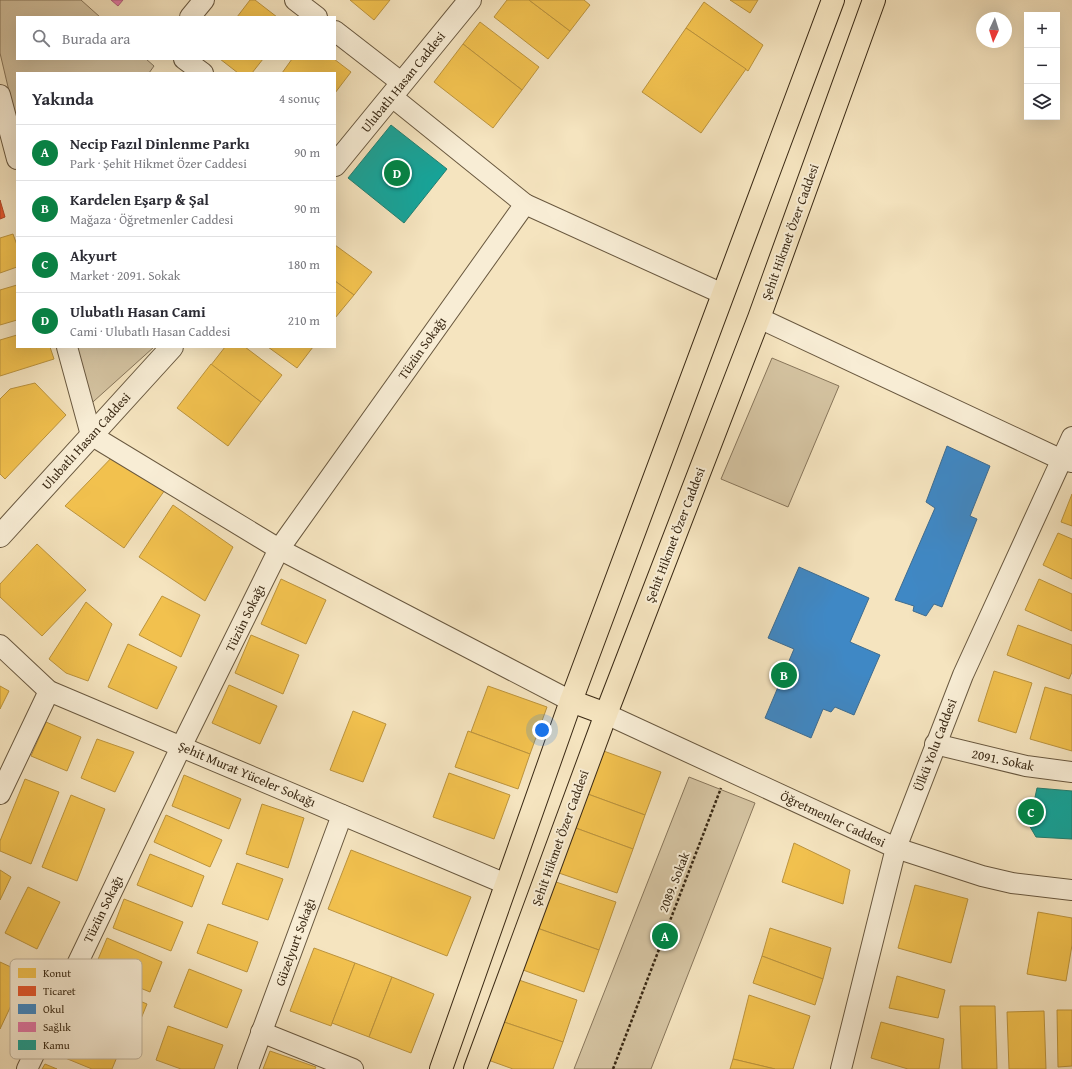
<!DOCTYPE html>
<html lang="tr">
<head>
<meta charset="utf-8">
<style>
  :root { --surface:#fff; --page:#f2f2f3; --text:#2b2b33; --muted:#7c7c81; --line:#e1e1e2; --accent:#0b8043 }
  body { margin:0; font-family:"Gentium Book Plus",serif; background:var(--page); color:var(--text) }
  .controls { position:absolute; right:12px; top:12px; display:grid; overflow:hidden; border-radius:0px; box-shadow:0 4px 16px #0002 }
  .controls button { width:36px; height:36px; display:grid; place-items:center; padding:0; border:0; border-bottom:1px solid var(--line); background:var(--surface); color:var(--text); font:20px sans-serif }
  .compass { position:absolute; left:976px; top:12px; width:36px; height:36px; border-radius:50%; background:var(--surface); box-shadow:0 4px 16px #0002; rotate:184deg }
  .you { position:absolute; left:542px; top:730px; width:14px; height:14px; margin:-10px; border:3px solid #fff; border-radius:50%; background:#1a73e8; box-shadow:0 0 0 6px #1a73e833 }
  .badge { display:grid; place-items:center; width:26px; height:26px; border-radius:50%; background:var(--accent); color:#fff; font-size:13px; font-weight:700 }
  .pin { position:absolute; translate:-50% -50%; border:2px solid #fff; box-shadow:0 1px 4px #0006 }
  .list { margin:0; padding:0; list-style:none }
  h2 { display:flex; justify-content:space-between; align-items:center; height:52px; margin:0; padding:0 16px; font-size:17px }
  h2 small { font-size:13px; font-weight:400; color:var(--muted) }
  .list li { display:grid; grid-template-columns:26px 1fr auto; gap:12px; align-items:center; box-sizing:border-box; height:56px; padding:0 16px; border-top:1px solid var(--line) }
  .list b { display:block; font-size:15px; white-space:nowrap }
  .list p { margin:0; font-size:13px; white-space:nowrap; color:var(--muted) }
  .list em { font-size:13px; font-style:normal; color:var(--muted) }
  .icon { flex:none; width:22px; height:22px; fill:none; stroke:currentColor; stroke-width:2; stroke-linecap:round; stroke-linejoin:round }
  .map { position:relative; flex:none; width:1072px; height:1069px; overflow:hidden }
  .search { position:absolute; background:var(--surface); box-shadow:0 4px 16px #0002; left:16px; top:16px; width:320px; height:44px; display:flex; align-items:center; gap:10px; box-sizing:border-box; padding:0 14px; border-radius:0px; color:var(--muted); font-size:15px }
  .panel { position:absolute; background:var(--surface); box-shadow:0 4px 16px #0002; left:16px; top:72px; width:320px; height:276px; border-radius:0px }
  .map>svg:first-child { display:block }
  .green { fill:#d5c4a2; stroke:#88765b }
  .homes { fill:#f2c14e; stroke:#bb933d }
  .shops { fill:#e4572e; stroke:#b14926 }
  .schools { fill:#3f88c5; stroke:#3e6c90 }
  .health { fill:#e377a8; stroke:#b0607c }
  .public { fill:#17a398; stroke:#227e70 }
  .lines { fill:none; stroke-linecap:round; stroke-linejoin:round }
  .minor-casing { stroke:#69583f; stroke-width:22 }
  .tertiary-casing { stroke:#69583f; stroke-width:24 }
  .primary-casing { stroke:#3a2914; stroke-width:24 }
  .path { stroke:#3a2914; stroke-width:2.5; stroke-dasharray:3 2; stroke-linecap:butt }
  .minor { stroke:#f8edd5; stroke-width:20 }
  .tertiary { stroke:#f8edd5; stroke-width:22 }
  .primary { stroke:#f5e4bf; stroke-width:22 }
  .labels { text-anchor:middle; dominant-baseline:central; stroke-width:4; stroke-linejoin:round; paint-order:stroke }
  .street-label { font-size:13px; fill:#3a2914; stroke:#f8edd5 }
  .key { fill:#f8edd5; stroke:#bfb29b; stroke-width:1 }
  .key-label { font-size:11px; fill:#3a2914 }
</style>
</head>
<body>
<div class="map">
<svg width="1072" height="1069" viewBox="0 0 1072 1069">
  <rect width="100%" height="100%" fill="#f5e4bf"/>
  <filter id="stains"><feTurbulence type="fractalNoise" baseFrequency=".005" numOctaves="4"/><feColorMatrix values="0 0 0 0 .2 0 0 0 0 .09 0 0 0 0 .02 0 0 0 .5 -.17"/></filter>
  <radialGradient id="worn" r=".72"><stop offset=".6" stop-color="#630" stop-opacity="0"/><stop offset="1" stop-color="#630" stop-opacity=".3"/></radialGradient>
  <g class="green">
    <polygon points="0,0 81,0 100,17 17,17 17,59 146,59 154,66 149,73 17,73 17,125 0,53"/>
    <polygon points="69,347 154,347 84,410"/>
    <polygon points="772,358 839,386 788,507 721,479"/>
    <polygon points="689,777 755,803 651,1069 574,1069"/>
  </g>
  <g class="homes">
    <polygon points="250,0 255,0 277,17 237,17"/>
    <polygon points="350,0 390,0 374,20"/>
    <polygon points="507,0 529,0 570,31 548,59 494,17"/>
    <polygon points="529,0 584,0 590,5 570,31"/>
    <polygon points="730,0 758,0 750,13"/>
    <polygon points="704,2 763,45 748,71 686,28"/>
    <polygon points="480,22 539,67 522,90 463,44"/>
    <polygon points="686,28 746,69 701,133 642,92"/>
    <polygon points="463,44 522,90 493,128 434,82"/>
    <polygon points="220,59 263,59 252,73 238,73"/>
    <polygon points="292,59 334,59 351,72 335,93 335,73 282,73"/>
    <polygon points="13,234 17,245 17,267 0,273 0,238"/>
    <polygon points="335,245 372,272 354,295 335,281"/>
    <polygon points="335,281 354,295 335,318"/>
    <polygon points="17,285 17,320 0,325 0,290"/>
    <polygon points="17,335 17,347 50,347 54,359 0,376 0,340"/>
    <polygon points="225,347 245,347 282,375 261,402 211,365"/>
    <polygon points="268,347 313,347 297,368"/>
    <polygon points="211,364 261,402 228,446 177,408"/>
    <polygon points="35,383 66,415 5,479 0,474 0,399 10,389"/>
    <polygon points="117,452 167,487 124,548 65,506"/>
    <polygon points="1072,494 1072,526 1061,522"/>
    <polygon points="173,505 233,547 205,601 139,557"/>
    <polygon points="1058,533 1072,539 1072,579 1043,565"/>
    <polygon points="37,544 86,590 42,636 0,597 0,584"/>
    <polygon points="281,579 326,600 306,644 261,624"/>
    <polygon points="1039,579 1072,594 1072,631 1025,610"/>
    <polygon points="162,596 200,615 181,657 139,635"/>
    <polygon points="86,602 112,624 88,681 66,673 49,659"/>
    <polygon points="1018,625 1072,645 1072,672 1069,679 1007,655"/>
    <polygon points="251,635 299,655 283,694 235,673"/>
    <polygon points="128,644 177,667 157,709 108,687"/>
    <polygon points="994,671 1032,683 1016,733 978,721"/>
    <polygon points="229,685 277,706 260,744 212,723"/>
    <polygon points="0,686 9,691 0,709"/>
    <polygon points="488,686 547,707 530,754 471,732"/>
    <polygon points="1045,687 1072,695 1072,751 1030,739"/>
    <polygon points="353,711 386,724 363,782 330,770"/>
    <polygon points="46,722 81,737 67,771 31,756"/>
    <polygon points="468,731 530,754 518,789 455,767"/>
    <polygon points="97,739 134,752 115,792 81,778"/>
    <polygon points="601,750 661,772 645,815 585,793"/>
    <polygon points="449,773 510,795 494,839 433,817"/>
    <polygon points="184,775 241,799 229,829 172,806"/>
    <polygon points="25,779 59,792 31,864 0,851 0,841"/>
    <polygon points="585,793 645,815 633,849 573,827"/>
    <polygon points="71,795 105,809 77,881 42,867"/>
    <polygon points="262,804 304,818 288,868 246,854"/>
    <polygon points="166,815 222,840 210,867 154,842"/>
    <polygon points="573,827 633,849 617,893 556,872"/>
    <polygon points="794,843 850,870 843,904 782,882"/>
    <polygon points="351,850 471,897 447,956 328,909"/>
    <polygon points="150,854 204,876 192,907 137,885"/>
    <polygon points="237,863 283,879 268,920 222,904"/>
    <polygon points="0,870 11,877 0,900"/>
    <polygon points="553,881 616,902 599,950 537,928"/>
    <polygon points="915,885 968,899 951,963 898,948"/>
    <polygon points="28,887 60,902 37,949 5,933"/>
    <polygon points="124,899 183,922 171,951 113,928"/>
    <polygon points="1038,912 1072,918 1072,945 1066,981 1027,974"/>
    <polygon points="208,924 258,942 247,972 197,953"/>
    <polygon points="537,928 599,950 584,992 523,970"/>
    <polygon points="770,928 831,948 823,979 762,956"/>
    <polygon points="107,938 162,962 150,992 94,969"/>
    <polygon points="314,948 355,963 331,1026 290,1011"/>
    <polygon points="762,956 823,979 815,1005 753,983"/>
    <polygon points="0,962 26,974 0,1029"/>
    <polygon points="355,963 392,977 369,1037 332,1023"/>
    <polygon points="189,969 242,990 227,1028 174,1007"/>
    <polygon points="897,976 945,990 938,1018 889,1008"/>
    <polygon points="392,977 434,994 411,1053 369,1037"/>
    <polygon points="87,979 147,1004 136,1031 76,1005"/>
    <polygon points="516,979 577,1000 563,1042 501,1021"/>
    <polygon points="749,995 810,1016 793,1069 775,1069 733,1059"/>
    <polygon points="960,1006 995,1006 997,1069 962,1069"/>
    <polygon points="1057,1010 1072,1010 1072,1066 1058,1067"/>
    <polygon points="1044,1011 1046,1069 1009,1069 1007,1012"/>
    <polygon points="68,1018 124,1040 112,1069 92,1069 53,1053"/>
    <polygon points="501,1021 563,1042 553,1069 513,1069 488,1060"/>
    <polygon points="881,1022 944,1039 939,1069 908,1069 871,1058"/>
    <polygon points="168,1026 223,1045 214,1069 181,1069 156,1060"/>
    <polygon points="270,1051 316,1067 315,1069 263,1069"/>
    <polygon points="733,1059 775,1069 730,1069"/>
    <polygon points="45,1064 57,1069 42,1069"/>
  </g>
  <polygon class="shops" points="0,200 5,217 0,219"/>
  <g class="schools">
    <polygon points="947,446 990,466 970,516 977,519 942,607 934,604 926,616 913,611 914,606 895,600 935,508 926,502"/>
    <polygon points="799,567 869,598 850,642 880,655 854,715 835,707 831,712 823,709 811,738 765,718 794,649 768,638"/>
  </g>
  <polygon class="health" points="111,0 123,0 118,6"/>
  <g class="public">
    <polygon points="391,125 447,169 404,223 348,178"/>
    <polygon points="1037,788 1072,791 1072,839 1036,837 1029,825"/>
  </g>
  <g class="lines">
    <defs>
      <g id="minor">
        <polyline points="295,0 317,17"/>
        <polyline points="190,17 204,0"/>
        <polyline points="335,31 402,83"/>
        <polyline points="184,59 203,73"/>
        <polyline points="0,95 17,159"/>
        <polyline points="391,96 525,204 723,294"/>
        <polyline points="759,318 1060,459 1072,462"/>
        <polyline points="67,347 91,435 279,549 571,701"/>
        <polyline points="0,645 49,691 506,884"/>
        <polyline points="606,714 896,848 982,876 1012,883 1072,890"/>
        <polyline points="935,744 1026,766 1072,772"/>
        <polyline points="0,794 49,691"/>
        <polyline points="261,1032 353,1069"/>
        <polyline points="27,1069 181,747 279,549 525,204"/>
        <polyline points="248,1069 342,815"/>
        <polyline points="841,1069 896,848 963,675 1072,437"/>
      </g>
      <g id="tertiary">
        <polyline points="335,165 470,0"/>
        <polyline points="0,536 172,347"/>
      </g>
      <g id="primary">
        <polyline points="571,701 606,714"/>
        <polyline points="441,1069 571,701 833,0"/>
        <polyline points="475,1069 606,714 759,318 874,0"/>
      </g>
    </defs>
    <use href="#minor" class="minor-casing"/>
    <use href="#tertiary" class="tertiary-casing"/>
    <use href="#primary" class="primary-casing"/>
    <polyline class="path" points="613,1069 721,788"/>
    <use href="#minor" class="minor"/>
    <use href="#tertiary" class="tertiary"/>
    <use href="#primary" class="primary"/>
  </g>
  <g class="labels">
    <g class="street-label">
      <text transform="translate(403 82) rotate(-51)">Ulubatlı Hasan Caddesi</text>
      <text transform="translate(790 232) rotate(-70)">Şehit Hikmet Özer Caddesi</text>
      <text transform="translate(422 348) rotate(-55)">Tüzün Sokağı</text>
      <text transform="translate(86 441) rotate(-48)">Ulubatlı Hasan Caddesi</text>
      <text transform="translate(675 535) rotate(-69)">Şehit Hikmet Özer Caddesi</text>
      <text transform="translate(245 618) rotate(-64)">Tüzün Sokağı</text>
      <text transform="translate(935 745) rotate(-69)">Ülkü Yolu Caddesi</text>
      <text transform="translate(1003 760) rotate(12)">2091. Sokak</text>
      <text transform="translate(247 774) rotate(23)">Şehit Murat Yüceler Sokağı</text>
      <text transform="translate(833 819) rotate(25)">Öğretmenler Caddesi</text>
      <text transform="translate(560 838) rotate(-70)">Şehit Hikmet Özer Caddesi</text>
      <text transform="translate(674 882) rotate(-69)">2089. Sokak</text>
      <text transform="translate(103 909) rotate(-64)">Tüzün Sokağı</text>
      <text transform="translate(295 942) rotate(-70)">Güzelyurt Sokağı</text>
    </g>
  </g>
  <rect x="10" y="959" width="132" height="100" rx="6" class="key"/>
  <rect x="18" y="968" width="18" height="10" fill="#f2c14e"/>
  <rect x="18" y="986" width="18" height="10" fill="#e4572e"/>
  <rect x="18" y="1004" width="18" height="10" fill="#3f88c5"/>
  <rect x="18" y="1022" width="18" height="10" fill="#e377a8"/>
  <rect x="18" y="1040" width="18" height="10" fill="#17a398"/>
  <g class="key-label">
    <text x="43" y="977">Konut</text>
    <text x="43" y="995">Ticaret</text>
    <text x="43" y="1013">Okul</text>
    <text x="43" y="1031">Sağlık</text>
    <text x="43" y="1049">Kamu</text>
  </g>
  <rect width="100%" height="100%" filter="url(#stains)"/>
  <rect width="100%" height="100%" fill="url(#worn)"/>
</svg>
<div class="controls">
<button>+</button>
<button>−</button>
<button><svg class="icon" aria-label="layers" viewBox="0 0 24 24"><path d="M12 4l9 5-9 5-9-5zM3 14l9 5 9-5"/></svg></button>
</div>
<svg class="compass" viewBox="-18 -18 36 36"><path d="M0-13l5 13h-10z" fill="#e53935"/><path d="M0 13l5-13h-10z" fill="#7c7c81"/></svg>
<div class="you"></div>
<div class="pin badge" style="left:665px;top:936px">A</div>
<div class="pin badge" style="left:784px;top:675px">B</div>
<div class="pin badge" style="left:1031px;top:812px">C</div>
<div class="pin badge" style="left:397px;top:173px">D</div>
<div class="search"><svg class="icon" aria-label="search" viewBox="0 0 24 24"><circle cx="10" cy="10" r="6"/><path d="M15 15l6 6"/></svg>Burada ara</div>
<section class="panel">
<h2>Yakında<small>4 sonuç</small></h2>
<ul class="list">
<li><span class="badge">A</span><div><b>Necip Fazıl Dinlenme Parkı</b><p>Park · Şehit Hikmet Özer Caddesi</p></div><em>90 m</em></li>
<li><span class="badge">B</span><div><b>Kardelen Eşarp &amp; Şal</b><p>Mağaza · Öğretmenler Caddesi</p></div><em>90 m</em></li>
<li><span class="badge">C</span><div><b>Akyurt</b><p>Market · 2091. Sokak</p></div><em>180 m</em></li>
<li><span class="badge">D</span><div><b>Ulubatlı Hasan Cami</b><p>Cami · Ulubatlı Hasan Caddesi</p></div><em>210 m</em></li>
</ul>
</section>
</div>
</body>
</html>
